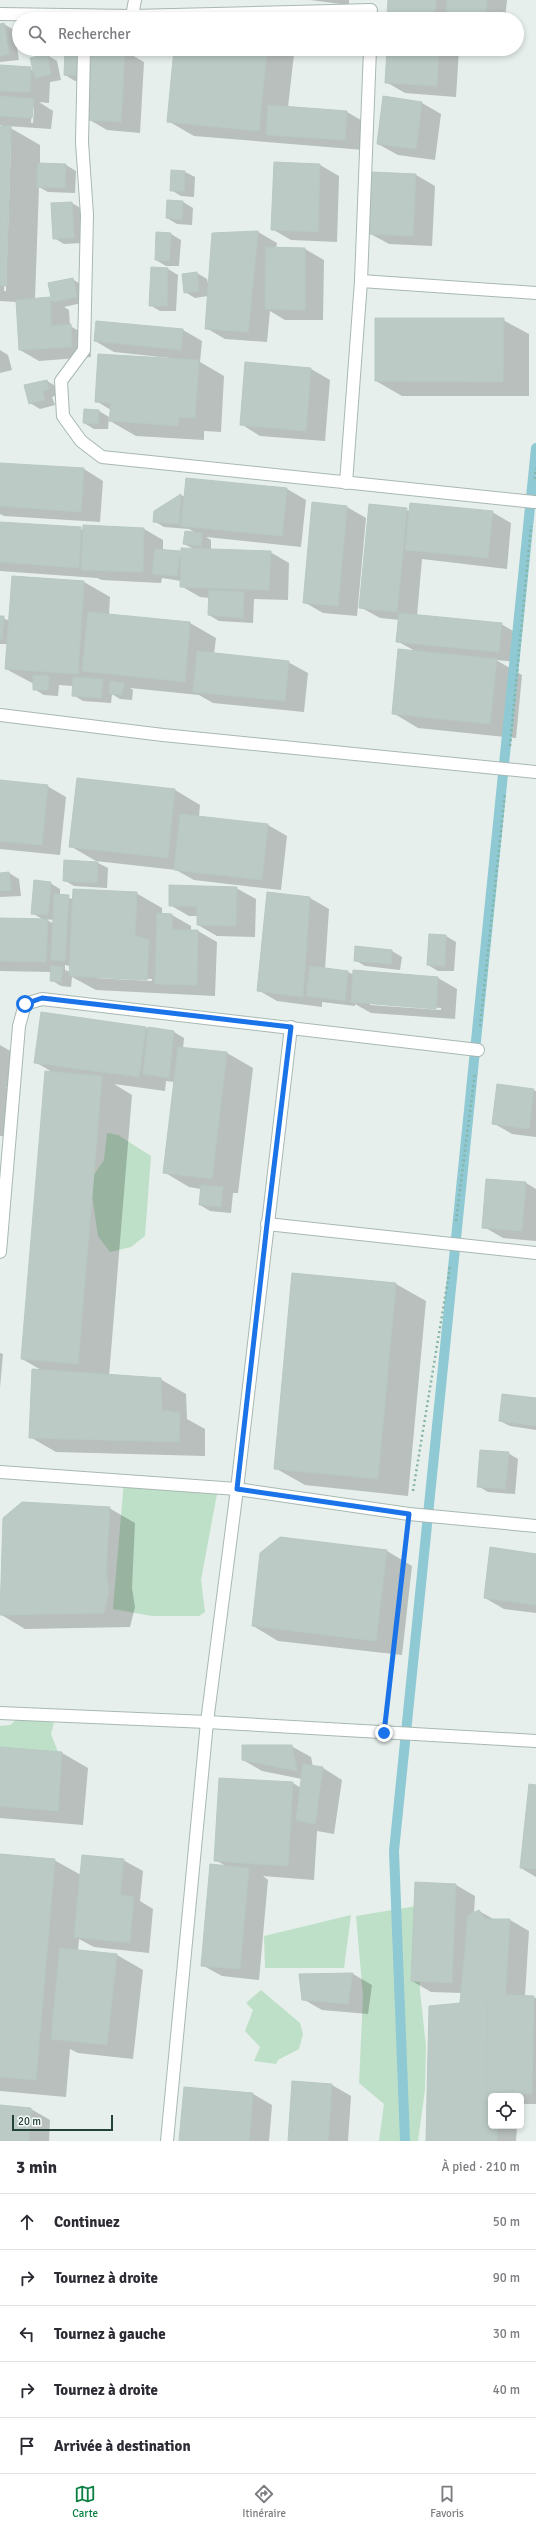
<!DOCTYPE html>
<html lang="fr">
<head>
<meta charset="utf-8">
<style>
  :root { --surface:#fff; --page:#f7f7f7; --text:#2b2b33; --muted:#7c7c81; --line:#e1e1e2; --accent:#0b8043 }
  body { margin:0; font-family:Signika,sans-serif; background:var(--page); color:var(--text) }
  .controls { position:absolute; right:12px; bottom:12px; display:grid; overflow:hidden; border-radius:6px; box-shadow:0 2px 6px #0003 }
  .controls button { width:36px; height:36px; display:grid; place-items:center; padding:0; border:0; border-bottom:1px solid var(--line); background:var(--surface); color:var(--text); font:20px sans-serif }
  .scale { position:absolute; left:12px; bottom:10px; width:101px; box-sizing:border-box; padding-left:4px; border:2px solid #24423a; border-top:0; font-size:11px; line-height:14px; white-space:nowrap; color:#24423a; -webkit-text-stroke:3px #f7fbf9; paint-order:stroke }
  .stop { position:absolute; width:12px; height:12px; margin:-9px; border:3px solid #1a73e8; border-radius:50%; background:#fff }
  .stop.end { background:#1a73e8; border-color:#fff; box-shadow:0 1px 4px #0008 }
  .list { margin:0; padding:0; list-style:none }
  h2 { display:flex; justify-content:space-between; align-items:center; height:52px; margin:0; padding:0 16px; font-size:17px }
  h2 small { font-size:13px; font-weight:400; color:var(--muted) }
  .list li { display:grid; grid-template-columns:26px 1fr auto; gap:12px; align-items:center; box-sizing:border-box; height:56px; padding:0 16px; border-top:1px solid var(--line) }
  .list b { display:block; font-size:15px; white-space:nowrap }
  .list em { font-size:13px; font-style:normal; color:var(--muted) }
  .icon { flex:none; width:22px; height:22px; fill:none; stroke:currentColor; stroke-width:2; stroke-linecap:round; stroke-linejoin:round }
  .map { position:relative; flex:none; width:536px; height:2141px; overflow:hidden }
  .search { position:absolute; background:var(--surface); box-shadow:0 2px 6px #0003; left:12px; right:12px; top:12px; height:44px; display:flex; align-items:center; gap:10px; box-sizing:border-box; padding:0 14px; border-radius:22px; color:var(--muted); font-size:15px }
  .sheet { height:332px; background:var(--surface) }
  nav { display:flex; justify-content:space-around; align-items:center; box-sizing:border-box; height:56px; border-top:1px solid var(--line); background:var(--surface); font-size:11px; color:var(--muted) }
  nav a { display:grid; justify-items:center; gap:2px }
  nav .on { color:var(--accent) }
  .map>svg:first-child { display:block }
  .green { fill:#bfe0c8 }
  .shadow { fill:#0003; fill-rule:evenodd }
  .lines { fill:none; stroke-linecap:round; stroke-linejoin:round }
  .stream { stroke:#8ec9d4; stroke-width:10 }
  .building { fill:#bbcac4; stroke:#b8c9c2 }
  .minor-casing { stroke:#a8b8b2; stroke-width:14 }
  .path { stroke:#86b3a5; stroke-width:2.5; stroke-dasharray:2 3; stroke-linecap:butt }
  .minor { stroke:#fff; stroke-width:12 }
  .route { stroke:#1a73e8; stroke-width:5 }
</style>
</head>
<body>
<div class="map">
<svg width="536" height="2141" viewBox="0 0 536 2141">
  <rect width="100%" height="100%" fill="#e6efeb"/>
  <g class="green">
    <polygon points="107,1133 118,1135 151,1156 145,1236 131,1247 110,1252 98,1236 92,1195 94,1175 104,1160"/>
    <polygon points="124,1481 217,1494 201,1580 205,1612 199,1616 152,1616 113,1609"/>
    <polygon points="23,1714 54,1723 51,1734 58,1752 0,1747 0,1726 10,1725"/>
    <polygon points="416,1906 420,1991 426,2046 425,2090 418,2141 379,2141 384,2104 359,2083 363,1996 356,1916"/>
    <polygon points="351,1915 344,1968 265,1968 264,1936"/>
    <polygon points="261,1990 300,2023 303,2034 299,2049 278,2060 276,2064 254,2061 260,2047 245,2031 253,2010 246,2003"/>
  </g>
  <g class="shadow">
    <polygon points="310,0 349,0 349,5"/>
    <polygon points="389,0 507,0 505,19 395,19 388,15"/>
    <polygon points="4,24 14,30 19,60 0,62 0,25"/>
    <polygon points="66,49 90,49 90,66 93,49 125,51 144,62 140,133 107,130 88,119 90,81 75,81 65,75"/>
    <polygon points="175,49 286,49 294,54 288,107 347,112 366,123 364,150 194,136 168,121"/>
    <polygon points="388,49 459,49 456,97 405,93 386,82"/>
    <path d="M47,55L57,61L61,80L50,82L49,103L39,102L53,111L51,129L7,126L40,145V164L66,165L76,171L75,193L48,192L39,187L35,299L50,298L53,301L72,279L82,285L86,302L64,307L69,310L70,326L90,337L91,357L39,361L20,350L17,302L0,301V127L2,125H0V67L34,70ZM32,108H34L33,123H31ZM9,142H11L6,291H4Z"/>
    <polygon points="422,103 441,114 435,160 398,155 378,144"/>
    <polygon points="275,163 320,165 339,176 337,242 291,240 272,229"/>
    <polygon points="185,172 195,177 194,197 181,196 171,190"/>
    <polygon points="372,174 416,175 435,186 432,246 389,244 369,233"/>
    <polygon points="183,202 193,208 192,225 177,224 167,218"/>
    <polygon points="72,203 82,209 83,243 64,244 54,238"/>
    <polygon points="258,232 277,243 276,249 305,249 324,260 323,320 285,320 270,311 267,342 225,339 206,328 208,296 195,298 185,292 197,273 207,279 209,287"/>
    <polygon points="171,234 181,240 179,266 166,266 156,260"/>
    <polygon points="168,269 178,275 176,311 160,311 150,305"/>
    <polygon points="503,320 529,334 529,396 402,396 376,381"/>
    <polygon points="97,322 183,330 202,341 200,362 224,376 221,432 204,431 204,440 136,436 110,421 111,410 96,401 170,358 114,352 95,341"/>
    <polygon points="0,350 8,355 12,370 0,373"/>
    <polygon points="311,369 330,380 325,441 260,436 241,424"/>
    <polygon points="47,381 57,387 58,395 52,397 55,405 40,409 30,403"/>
    <polygon points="99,411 109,417 108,429 94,429 84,423"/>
    <polygon points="0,464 84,469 103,481 100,522 4,516 0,514"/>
    <polygon points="287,489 306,500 301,547 206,537 211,540 211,550 270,552 289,563 288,600 254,599 253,623 219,621 209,615 210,598 200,597 181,586 181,581 162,578 161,583 102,580 97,578 0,571 0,523 84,530 84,526 144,529 163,540 163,550 182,554 194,549 184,544 196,533 189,529 164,527 154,521 181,495 185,497"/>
    <polygon points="313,504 347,507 366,518 357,616 323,613 304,602"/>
    <polygon points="370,505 410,511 492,512 511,523 507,569 422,559 417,616 501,624 520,635 518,662 496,660 522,675 516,738 418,728 393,713 417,652 397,641 400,620 380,618 360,607"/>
    <polygon points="13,577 84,582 110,597 109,615 190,623 216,638 214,654 288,662 308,673 304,712 213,703 199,695 130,688 133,690 132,700 120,699 112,694 111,703 83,701 73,695 73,686 59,685 58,696 44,695 34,689 34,684 6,669 8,644 0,644 0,617 10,621"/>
    <polygon points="0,781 47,786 66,797 60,855 0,849"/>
    <polygon points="175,790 200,805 199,817 268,825 287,836 281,890 194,880 176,870 96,861 70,846"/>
    <polygon points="98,863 108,868 107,888 74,886 64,880"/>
    <polygon points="9,873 19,879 21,896 0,897 0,874"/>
    <path d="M50,883L60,889V896L73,899L136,893L162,908V915H172L191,926V931H198L217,942L215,996L96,990L72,977L71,987L61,986L51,980L52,972L0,971V919L44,920L32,913ZM45,919L54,920V924ZM65,965L70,966V972L65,970ZM95,976L152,979V981L95,978Z"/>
    <polygon points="236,888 256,899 255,937 217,936 198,925 198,916 189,916 170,905"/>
    <path d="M267,893L310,898L329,909L325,969L348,972L354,975V971L438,978L457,989L455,1019L371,1013L355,1004V1006L322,1002V1007L277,1001L258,990ZM370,1003L441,1008V1010L370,1005Z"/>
    <polygon points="446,936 456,942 454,971 438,971 428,965"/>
    <polygon points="392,951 402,957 400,970 365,966 355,960"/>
    <polygon points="146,1028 174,1032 184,1038 183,1049 227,1053 253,1068 238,1193 233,1193 231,1213 210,1211 200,1205 201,1189 189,1187 164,1172 174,1082 166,1081 165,1091 114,1084 132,1095 109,1376 160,1379 186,1394 187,1419 205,1429 205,1456 56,1452 30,1437 43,1371 22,1359 54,1073 35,1062"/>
    <polygon points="0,1045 12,1052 9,1088 5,1087 17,1094 13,1137 0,1136"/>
    <polygon points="498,1085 536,1091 536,1137 512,1134 493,1123"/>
    <polygon points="526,1183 536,1189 536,1241 503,1238 484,1227"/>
    <polygon points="396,1284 426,1301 408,1496 305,1485 275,1468"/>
    <polygon points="0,1353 3,1354 0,1388"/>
    <polygon points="536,1399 536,1430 510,1426 500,1421"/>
    <polygon points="508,1453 518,1459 515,1494 488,1492 478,1486"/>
    <polygon points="109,1508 135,1523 132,1588 135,1607 130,1627 25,1629 0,1614 4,1518"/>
    <polygon points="387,1551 412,1566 402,1655 278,1641 253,1626"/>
    <polygon points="536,1555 536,1613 504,1609 485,1598"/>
    <polygon points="291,1746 311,1757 313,1767 323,1768 342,1780 334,1834 317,1831 314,1880 263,1876 268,1880 259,1980 222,1976 202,1965 226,1866 215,1860 220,1779 293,1783 301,1788 302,1779 262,1771 243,1760"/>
    <polygon points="0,1748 62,1753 88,1768 83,1825 0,1818"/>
    <polygon points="536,1786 536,1877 521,1868"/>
    <polygon points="0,1855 54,1860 81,1875 123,1860 143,1871 140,1901 153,1909 149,1953 94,1947 79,1939 78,1951 117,1955 143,1970 133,2059 78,2053 70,2049 66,2097 0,2091"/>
    <polygon points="456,1885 475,1896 474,1913 479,1911 495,1920 510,1920 529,1931 525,1996 536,1998 536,2104 521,2104 521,2096 491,2096 491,2126 517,2126 516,2141 427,2141 462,1993 431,1992 412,1981"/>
    <polygon points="353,1974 372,1985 368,2014 322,2010 303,1999 300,1975"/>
    <polygon points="293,2082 332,2085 351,2096 348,2141 289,2141"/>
    <polygon points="253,2094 272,2105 269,2141 180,2141"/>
    <polygon points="0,2106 31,2109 50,2120 49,2141 0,2141"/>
  </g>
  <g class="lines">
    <polyline class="stream" points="405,2141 394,1851 536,448"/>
  </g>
  <g class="building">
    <polygon points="388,0 436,0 434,19 387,15"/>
    <polygon points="447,0 487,0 485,19 446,19"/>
    <polygon points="4,23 9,54 0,56 0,24"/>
    <polygon points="65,49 80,49 80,76 64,75"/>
    <polygon points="92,49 125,50 121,122 87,120"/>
    <polygon points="174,49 267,49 259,131 167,122"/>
    <polygon points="387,49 439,49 437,86 385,83"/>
    <polygon points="47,54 51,74 35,78 30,58"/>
    <polygon points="0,65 31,67 30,92 0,91"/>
    <polygon points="0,96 34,99 32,118 0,116"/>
    <polygon points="383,96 422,102 416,149 377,144"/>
    <polygon points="268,105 347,111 345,140 266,135"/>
    <polygon points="0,126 11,126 6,286 0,285"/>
    <polygon points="274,162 320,164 318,232 271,230"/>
    <polygon points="38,163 66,164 65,188 37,187"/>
    <polygon points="171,170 185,171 184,191 170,191"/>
    <polygon points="371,172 416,174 413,236 368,234"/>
    <polygon points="167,200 183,201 182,220 166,218"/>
    <polygon points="72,202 74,238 53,239 51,203"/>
    <polygon points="258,231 248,332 205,329 212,233"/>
    <polygon points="156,232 171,233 169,261 155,260"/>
    <polygon points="266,247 305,248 305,310 265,309"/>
    <polygon points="151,267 168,268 167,306 149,306"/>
    <polygon points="197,272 199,291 184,293 182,274"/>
    <polygon points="73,278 77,297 52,302 48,283"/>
    <polygon points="50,297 51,326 71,324 72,347 19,350 16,300"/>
    <polygon points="375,318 504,318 503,382 375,381"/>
    <polygon points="96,321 183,329 181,350 94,341"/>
    <polygon points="98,354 199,360 195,418 179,417 178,426 109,421 111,403 95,402"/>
    <polygon points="245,362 311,368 306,431 240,425"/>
    <polygon points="47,380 49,389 43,391 45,400 29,404 24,385"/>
    <polygon points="84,409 99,410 98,424 83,423"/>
    <polygon points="0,463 84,468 81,512 0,506"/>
    <polygon points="186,478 287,488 282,536 181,526"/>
    <polygon points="181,494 179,524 153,522 154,511"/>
    <polygon points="312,502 347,506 338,606 303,603"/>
    <polygon points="410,503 493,511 488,558 405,550"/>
    <polygon points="369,504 407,508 397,612 359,608"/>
    <polygon points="0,522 81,527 79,568 0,562"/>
    <polygon points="83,525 144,528 143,572 81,570"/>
    <polygon points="185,531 202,533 201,546 183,544"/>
    <polygon points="181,548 271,551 269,590 180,587"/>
    <polygon points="155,549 180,551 177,576 152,574"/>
    <polygon points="12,576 84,581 78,674 5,669"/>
    <polygon points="209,590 244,592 243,618 208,615"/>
    <polygon points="88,612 190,622 185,682 82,671"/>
    <polygon points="399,613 502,623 499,652 396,642"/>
    <polygon points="0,616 4,616 2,639 0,639"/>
    <polygon points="398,649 497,659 490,724 392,714"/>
    <polygon points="197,651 289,661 285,701 193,692"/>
    <polygon points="33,675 49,676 48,690 33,690"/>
    <polygon points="73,677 103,679 101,698 72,696"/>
    <polygon points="110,681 124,683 122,695 109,694"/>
    <polygon points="77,778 175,789 168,858 69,847"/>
    <polygon points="0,780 48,785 42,845 0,841"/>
    <polygon points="180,814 268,824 262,880 174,870"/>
    <polygon points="64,860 98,862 97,883 63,881"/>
    <polygon points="9,872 11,890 0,891 0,873"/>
    <polygon points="34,880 51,882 48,915 31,914"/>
    <polygon points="169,885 237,887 236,926 197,925 197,906 169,906"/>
    <polygon points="73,889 137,892 135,936 149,940 147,980 69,976"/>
    <polygon points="267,892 310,897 303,997 257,991"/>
    <polygon points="54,894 69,895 65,961 51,960"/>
    <polygon points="157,913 172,914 172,930 198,930 197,985 155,984"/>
    <polygon points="0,918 48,919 46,962 0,961"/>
    <polygon points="429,934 446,935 445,966 427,965"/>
    <polygon points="355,946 392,950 391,964 354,961"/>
    <polygon points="51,966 63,967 61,982 50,981"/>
    <polygon points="310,966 348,971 345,1001 306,996"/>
    <polygon points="353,970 438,977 436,1009 351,1002"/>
    <polygon points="41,1012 146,1027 139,1077 34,1063"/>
    <polygon points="148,1027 174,1031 169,1078 143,1074"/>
    <polygon points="178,1047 227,1052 212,1179 163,1173"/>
    <polygon points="45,1071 102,1076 78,1364 21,1359"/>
    <polygon points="497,1084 534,1089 529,1129 492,1124"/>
    <polygon points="486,1179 526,1182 522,1231 482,1228"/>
    <polygon points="201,1185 223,1187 221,1207 199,1205"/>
    <polygon points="292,1273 396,1283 378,1479 274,1469"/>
    <polygon points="32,1369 161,1378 162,1410 180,1413 179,1442 29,1438"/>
    <polygon points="502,1394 536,1398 536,1426 499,1421"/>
    <polygon points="480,1450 509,1452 505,1489 477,1487"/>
    <polygon points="22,1502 110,1507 106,1572 109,1592 104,1613 0,1615 3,1518"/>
    <polygon points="280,1537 387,1550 376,1641 252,1626 260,1553"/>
    <polygon points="490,1547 536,1554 536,1605 484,1598"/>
    <polygon points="242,1745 292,1745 297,1771 242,1760"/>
    <polygon points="0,1747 62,1752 58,1811 0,1806"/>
    <polygon points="303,1764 323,1767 315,1824 296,1820"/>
    <polygon points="219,1778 293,1782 288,1866 214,1861"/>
    <polygon points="529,1784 536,1785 536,1869 520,1868"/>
    <polygon points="0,1854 55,1859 36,2080 0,2077"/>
    <polygon points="82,1855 124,1859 120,1895 134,1897 130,1943 74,1937"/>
    <polygon points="210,1864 249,1868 240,1969 201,1966"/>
    <polygon points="415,1882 456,1884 452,1983 411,1981"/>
    <polygon points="479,1910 485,1919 510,1919 499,2096 491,2096 491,2126 498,2126 497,2141 426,2141 429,2006 460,2003 468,1915"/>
    <polygon points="60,1948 117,1954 107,2045 51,2039"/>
    <polygon points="353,1973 348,2004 302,2000 299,1974"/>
    <polygon points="488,1994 534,1996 532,2094 486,2093"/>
    <polygon points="292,2081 332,2084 328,2141 288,2141"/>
    <polygon points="184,2087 253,2093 249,2141 179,2141"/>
    <polygon points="0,2105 31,2108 29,2141 0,2141"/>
  </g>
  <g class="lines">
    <defs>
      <g id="minor">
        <polyline points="0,14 132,16 371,10"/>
        <polyline points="132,16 135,0"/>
        <polyline points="84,49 82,142 87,215 84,350 61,381 63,416 81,441 102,457 534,502"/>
        <polyline points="361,281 536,293"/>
        <polyline points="346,483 361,281 370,49"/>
        <polyline points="0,715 163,735 536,772"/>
        <polyline points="267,1224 536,1253"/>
        <polyline points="0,1252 19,1026 25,1004 42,999 478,1050"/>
        <polyline points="0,1472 237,1489 409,1514 536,1526"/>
        <polyline points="0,1713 207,1722 536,1741"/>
        <polyline points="167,2141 207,1722 237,1489 291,1027"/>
      </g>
    </defs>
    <use href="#minor" class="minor-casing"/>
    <g class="path">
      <polyline points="535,479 536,468"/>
      <polyline points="510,746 531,526"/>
      <polyline points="480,1026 505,793"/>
      <polyline points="456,1221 475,1073"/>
      <polyline points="413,1491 450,1267"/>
      <polyline points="386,1708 406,1538"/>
    </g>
    <use href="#minor" class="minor"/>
  </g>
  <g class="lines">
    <polyline class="route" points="25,1004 42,998 291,1027 267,1224 237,1489 409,1514 384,1733"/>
  </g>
</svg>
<div class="controls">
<button><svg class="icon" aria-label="locate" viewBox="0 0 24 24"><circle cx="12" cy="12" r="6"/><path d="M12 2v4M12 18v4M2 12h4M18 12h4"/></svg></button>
</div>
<div class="scale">20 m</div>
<div class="stop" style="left:25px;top:1004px"></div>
<div class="stop end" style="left:384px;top:1733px"></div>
<div class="search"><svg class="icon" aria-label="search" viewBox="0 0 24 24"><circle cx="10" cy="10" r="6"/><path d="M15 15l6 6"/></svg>Rechercher</div>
</div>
<section class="sheet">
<h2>3 min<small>À pied · 210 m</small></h2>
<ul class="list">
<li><svg class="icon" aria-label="ahead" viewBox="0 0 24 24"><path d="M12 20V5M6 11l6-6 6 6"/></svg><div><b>Continuez</b></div><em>50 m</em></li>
<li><svg class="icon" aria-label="right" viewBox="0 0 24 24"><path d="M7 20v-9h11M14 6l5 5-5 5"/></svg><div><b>Tournez à droite</b></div><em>90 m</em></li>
<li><svg class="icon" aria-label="left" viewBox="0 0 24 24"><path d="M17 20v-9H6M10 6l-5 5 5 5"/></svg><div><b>Tournez à gauche</b></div><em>30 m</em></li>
<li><svg class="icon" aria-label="right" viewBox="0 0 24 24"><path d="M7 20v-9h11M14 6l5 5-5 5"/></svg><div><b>Tournez à droite</b></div><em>40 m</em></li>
<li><svg class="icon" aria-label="arrive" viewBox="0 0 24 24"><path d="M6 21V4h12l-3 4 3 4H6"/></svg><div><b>Arrivée à destination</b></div></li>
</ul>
</section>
<nav>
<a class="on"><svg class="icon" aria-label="map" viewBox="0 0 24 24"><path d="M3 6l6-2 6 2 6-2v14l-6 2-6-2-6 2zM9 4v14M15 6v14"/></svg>Carte</a>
<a><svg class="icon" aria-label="directions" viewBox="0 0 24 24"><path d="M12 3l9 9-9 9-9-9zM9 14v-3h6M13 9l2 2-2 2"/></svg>Itinéraire</a>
<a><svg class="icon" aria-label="saved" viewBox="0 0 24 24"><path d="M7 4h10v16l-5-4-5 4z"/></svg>Favoris</a>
</nav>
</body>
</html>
